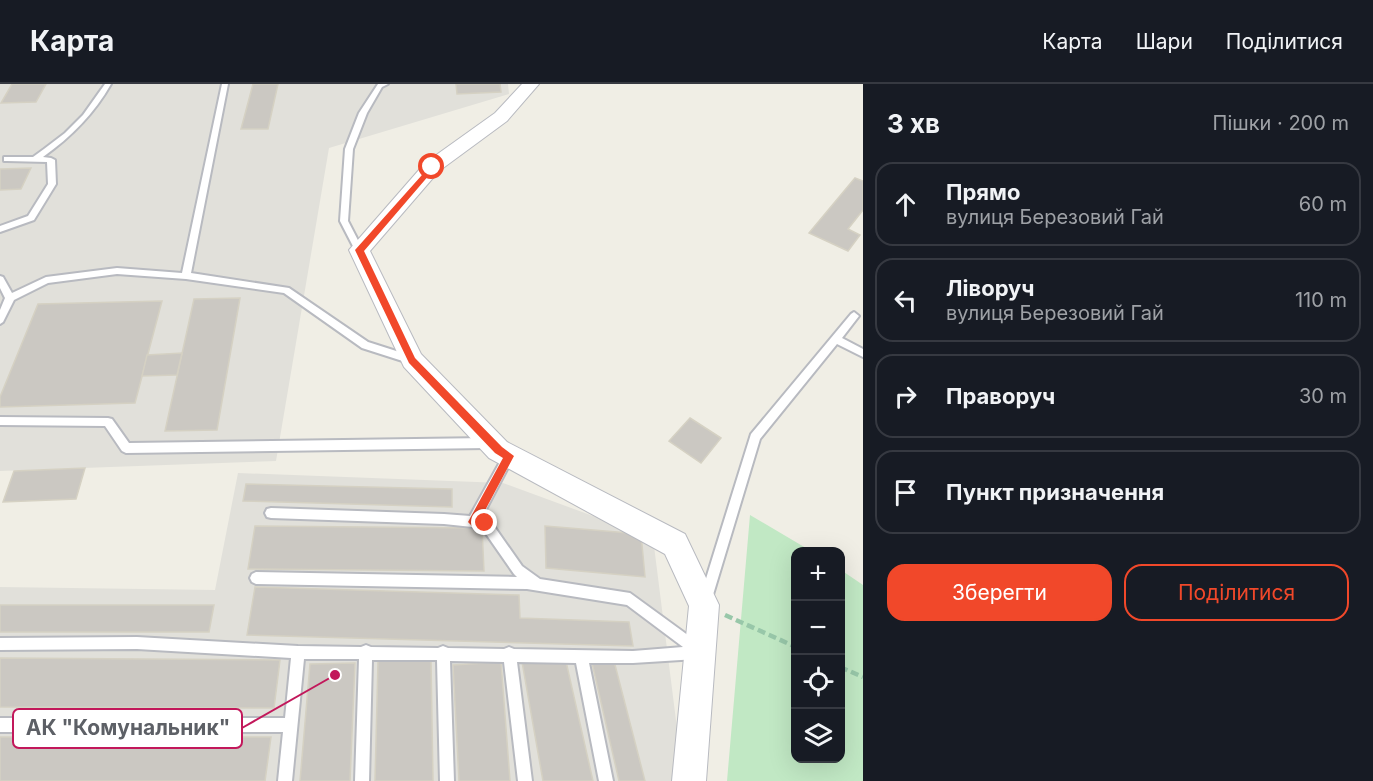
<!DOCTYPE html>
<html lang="uk">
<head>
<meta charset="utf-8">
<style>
  :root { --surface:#171b24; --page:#242831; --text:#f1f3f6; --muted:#9ea1a6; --line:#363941; --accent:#f1482a }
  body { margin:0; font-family:Inter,sans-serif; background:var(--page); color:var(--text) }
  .controls { position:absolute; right:18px; bottom:18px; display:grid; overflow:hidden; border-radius:12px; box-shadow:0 6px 24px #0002 }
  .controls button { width:54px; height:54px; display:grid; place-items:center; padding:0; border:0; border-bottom:2px solid var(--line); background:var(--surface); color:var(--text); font:30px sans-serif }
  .stop { position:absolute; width:18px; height:18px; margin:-14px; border:4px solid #f1482a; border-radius:50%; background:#fff }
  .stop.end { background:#f1482a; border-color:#fff; box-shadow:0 2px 6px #0008 }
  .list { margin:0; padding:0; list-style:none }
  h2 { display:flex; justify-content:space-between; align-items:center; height:78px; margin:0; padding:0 24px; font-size:26px }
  h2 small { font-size:20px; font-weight:400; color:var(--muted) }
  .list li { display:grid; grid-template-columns:39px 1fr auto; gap:18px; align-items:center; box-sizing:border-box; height:84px; margin:0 12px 12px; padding:0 12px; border:2px solid var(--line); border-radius:18px }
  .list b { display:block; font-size:22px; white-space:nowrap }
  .list p { margin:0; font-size:20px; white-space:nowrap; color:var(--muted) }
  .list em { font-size:20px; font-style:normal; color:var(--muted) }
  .actions { display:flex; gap:12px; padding:18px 24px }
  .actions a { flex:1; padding:14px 0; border:2px solid var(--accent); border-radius:18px; text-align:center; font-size:21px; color:var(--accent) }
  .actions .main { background:var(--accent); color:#fff }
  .icon { flex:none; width:33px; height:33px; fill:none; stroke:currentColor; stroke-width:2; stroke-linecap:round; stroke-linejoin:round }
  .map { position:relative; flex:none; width:863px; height:697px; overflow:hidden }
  header { display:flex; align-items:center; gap:36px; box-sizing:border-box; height:84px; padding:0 30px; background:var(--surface); border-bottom:2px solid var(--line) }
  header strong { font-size:28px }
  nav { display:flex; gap:33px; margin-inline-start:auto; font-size:21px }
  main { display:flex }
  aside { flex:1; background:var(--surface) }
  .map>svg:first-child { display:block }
  .industrial { fill:#e1e0da }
  .green { fill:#c1e8c4 }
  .building { fill:#cbc8c2; stroke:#d5d1c3; stroke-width:1.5 }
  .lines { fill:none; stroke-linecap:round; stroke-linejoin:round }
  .service-casing { stroke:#b8bac0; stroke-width:4 }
  .tertiary-casing { stroke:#b8bac0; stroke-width:2 }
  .path { stroke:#98c7a9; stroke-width:4.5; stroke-dasharray:8 4; stroke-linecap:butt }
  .service { fill:#fff; fill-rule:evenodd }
  .tertiary { fill:#fff; fill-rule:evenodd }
  .route { fill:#f1482a }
  .leader { fill:none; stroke:#c2185b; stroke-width:2 }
  .callout-dot { fill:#c2185b; stroke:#fff; stroke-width:2 }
  .callout { fill:#fff; stroke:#c2185b; stroke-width:2 }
  .callout-label { font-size:21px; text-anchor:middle; font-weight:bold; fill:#5d6066 }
</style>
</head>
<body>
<header>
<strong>Карта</strong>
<nav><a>Карта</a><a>Шари</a><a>Поділитися</a></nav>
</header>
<main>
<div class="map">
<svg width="863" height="697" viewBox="0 0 863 697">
  <rect width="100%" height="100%" fill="#f0eee5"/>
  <g class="industrial">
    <polygon points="0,0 508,0 509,10 329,64 276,377 0,387"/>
    <polygon points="238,389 503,399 653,454 681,676 678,697 0,697 0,503 215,506"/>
  </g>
  <polygon class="green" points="750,431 811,467 796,467 796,674 840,674 841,486 863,501 863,697 727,697"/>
  <g class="building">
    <polygon points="12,0 46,0 36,18 1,19"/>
    <polygon points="253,0 278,0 268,45 241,45"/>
    <polygon points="456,0 500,0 501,8 457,10"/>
    <polygon points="31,84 21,105 0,106 0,85"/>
    <polygon points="855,94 863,97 863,126 848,145 860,151 848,167 809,149"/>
    <polygon points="240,214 217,346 165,347 194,215"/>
    <polygon points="162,217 135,319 0,323 0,313 38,220"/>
    <polygon points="182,269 177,291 142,292 147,271"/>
    <polygon points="690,334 721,354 701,379 669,357"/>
    <polygon points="85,384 76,415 3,418 14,387"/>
    <polygon points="246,400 452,405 452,423 243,417"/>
    <polygon points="255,442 482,444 484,487 248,485"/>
    <polygon points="545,442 641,450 645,493 546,484"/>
    <polygon points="255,503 519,511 520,534 629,538 633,562 247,551"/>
    <polygon points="0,521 214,521 209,548 0,548"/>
    <polygon points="565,573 593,697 543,697 522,578"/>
    <polygon points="0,574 280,576 274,624 0,623"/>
    <polygon points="431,576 433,697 375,697 378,577"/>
    <polygon points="614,577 645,697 619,697 592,579"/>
    <polygon points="501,578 510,697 459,697 453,581"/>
    <polygon points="355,579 350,697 300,697 310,580"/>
    <polygon points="0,653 271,653 265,697 0,697"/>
  </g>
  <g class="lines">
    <defs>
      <g id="service">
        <path d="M105,0H111C94,30 71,53 43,73L51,74L55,76L56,100L34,136L0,148V142L28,132L48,100L47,78L7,77H4V73H33L44,65L65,49L83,31Z"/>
        <polygon points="222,0 228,0 191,189 289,204 368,258 415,273 417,276 415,279 412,280 362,264 284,209 186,195 117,190 48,199 14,216 3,238 0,240 0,226 5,214 0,204 0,192 3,193 12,209 46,193 117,184 182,189"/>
        <polygon points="378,0 388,0 382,3 367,29 353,65 348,137 363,166 359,169 356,168 340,137 345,65 359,29"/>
        <polygon points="854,228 859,232 842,254 863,265 863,273 837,260 760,355 712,514 710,518 706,520 702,518 700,514 751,350 851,230"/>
        <polygon points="0,333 108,334 112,335 129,359 487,354 491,356 492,359 491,362 487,364 126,369 122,367 105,342 0,341"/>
        <polygon points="509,367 513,369 514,372 482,433 489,435 522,482 540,495 630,509 700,560 703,569 702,574 697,575 633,579 589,579 613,697 599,697 576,579 517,578 532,697 518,697 504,578 450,577 454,697 440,697 437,576 372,576 369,697 355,697 359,575 304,575 292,697 278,697 283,648 0,648 0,634 285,634 291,574 137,565 0,566 0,554 137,553 298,562 361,563 366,561 371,563 438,564 443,562 448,564 504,565 509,563 514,565 633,567 683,563 627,521 527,505 256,500 252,498 250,494 252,490 256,488 517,493 514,490 482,444 444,440 271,434 267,433 265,429 267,425 271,424 444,430 470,432 505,369"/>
      </g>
      <polygon id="tertiary" points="522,0 539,0 507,37 439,87 370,167 421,270 507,358 685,450 719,521 706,697 672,697 689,522 665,470 489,374 404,283 349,166 425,79 495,29"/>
    </defs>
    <use href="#service" class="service-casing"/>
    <use href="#tertiary" class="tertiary-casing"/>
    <g class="path">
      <polyline points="725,531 796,563"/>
      <polyline points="840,583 863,593"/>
    </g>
    <use href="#service" class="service"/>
    <use href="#tertiary" class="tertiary"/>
  </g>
  <polygon class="route" points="430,82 436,83 364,167 415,274 502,363 514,372 481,434 489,436 490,439 485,444 473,443 468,438 503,374 495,369 409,279 355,166"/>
  <path class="leader" d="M335 591L242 644"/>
  <circle class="callout-dot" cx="335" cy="591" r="6"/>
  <rect class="callout" x="13" y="625" width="229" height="39" rx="6"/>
  <g class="callout-label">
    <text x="128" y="651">АК "Комунальник"</text>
  </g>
</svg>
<div class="controls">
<button>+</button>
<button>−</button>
<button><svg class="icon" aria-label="locate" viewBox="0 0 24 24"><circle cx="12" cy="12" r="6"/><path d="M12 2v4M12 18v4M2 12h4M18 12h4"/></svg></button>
<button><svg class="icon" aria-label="layers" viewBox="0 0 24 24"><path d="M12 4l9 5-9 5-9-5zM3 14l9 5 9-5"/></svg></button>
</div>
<div class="stop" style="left:432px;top:83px"></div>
<div class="stop end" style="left:485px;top:439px"></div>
</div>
<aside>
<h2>3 хв<small>Пішки · 200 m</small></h2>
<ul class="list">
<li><svg class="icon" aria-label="ahead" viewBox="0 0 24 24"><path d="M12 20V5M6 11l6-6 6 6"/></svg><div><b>Прямо</b><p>вулиця Березовий Гай</p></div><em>60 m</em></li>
<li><svg class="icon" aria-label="left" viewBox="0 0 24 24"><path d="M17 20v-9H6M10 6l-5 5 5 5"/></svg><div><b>Ліворуч</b><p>вулиця Березовий Гай</p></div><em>110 m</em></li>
<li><svg class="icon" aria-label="right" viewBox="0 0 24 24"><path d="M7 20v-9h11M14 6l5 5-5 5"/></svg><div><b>Праворуч</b></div><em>30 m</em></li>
<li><svg class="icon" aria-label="arrive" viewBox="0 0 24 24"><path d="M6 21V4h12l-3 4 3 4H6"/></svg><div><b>Пункт призначення</b></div></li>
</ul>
<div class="actions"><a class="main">Зберегти</a><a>Поділитися</a></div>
</aside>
</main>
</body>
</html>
